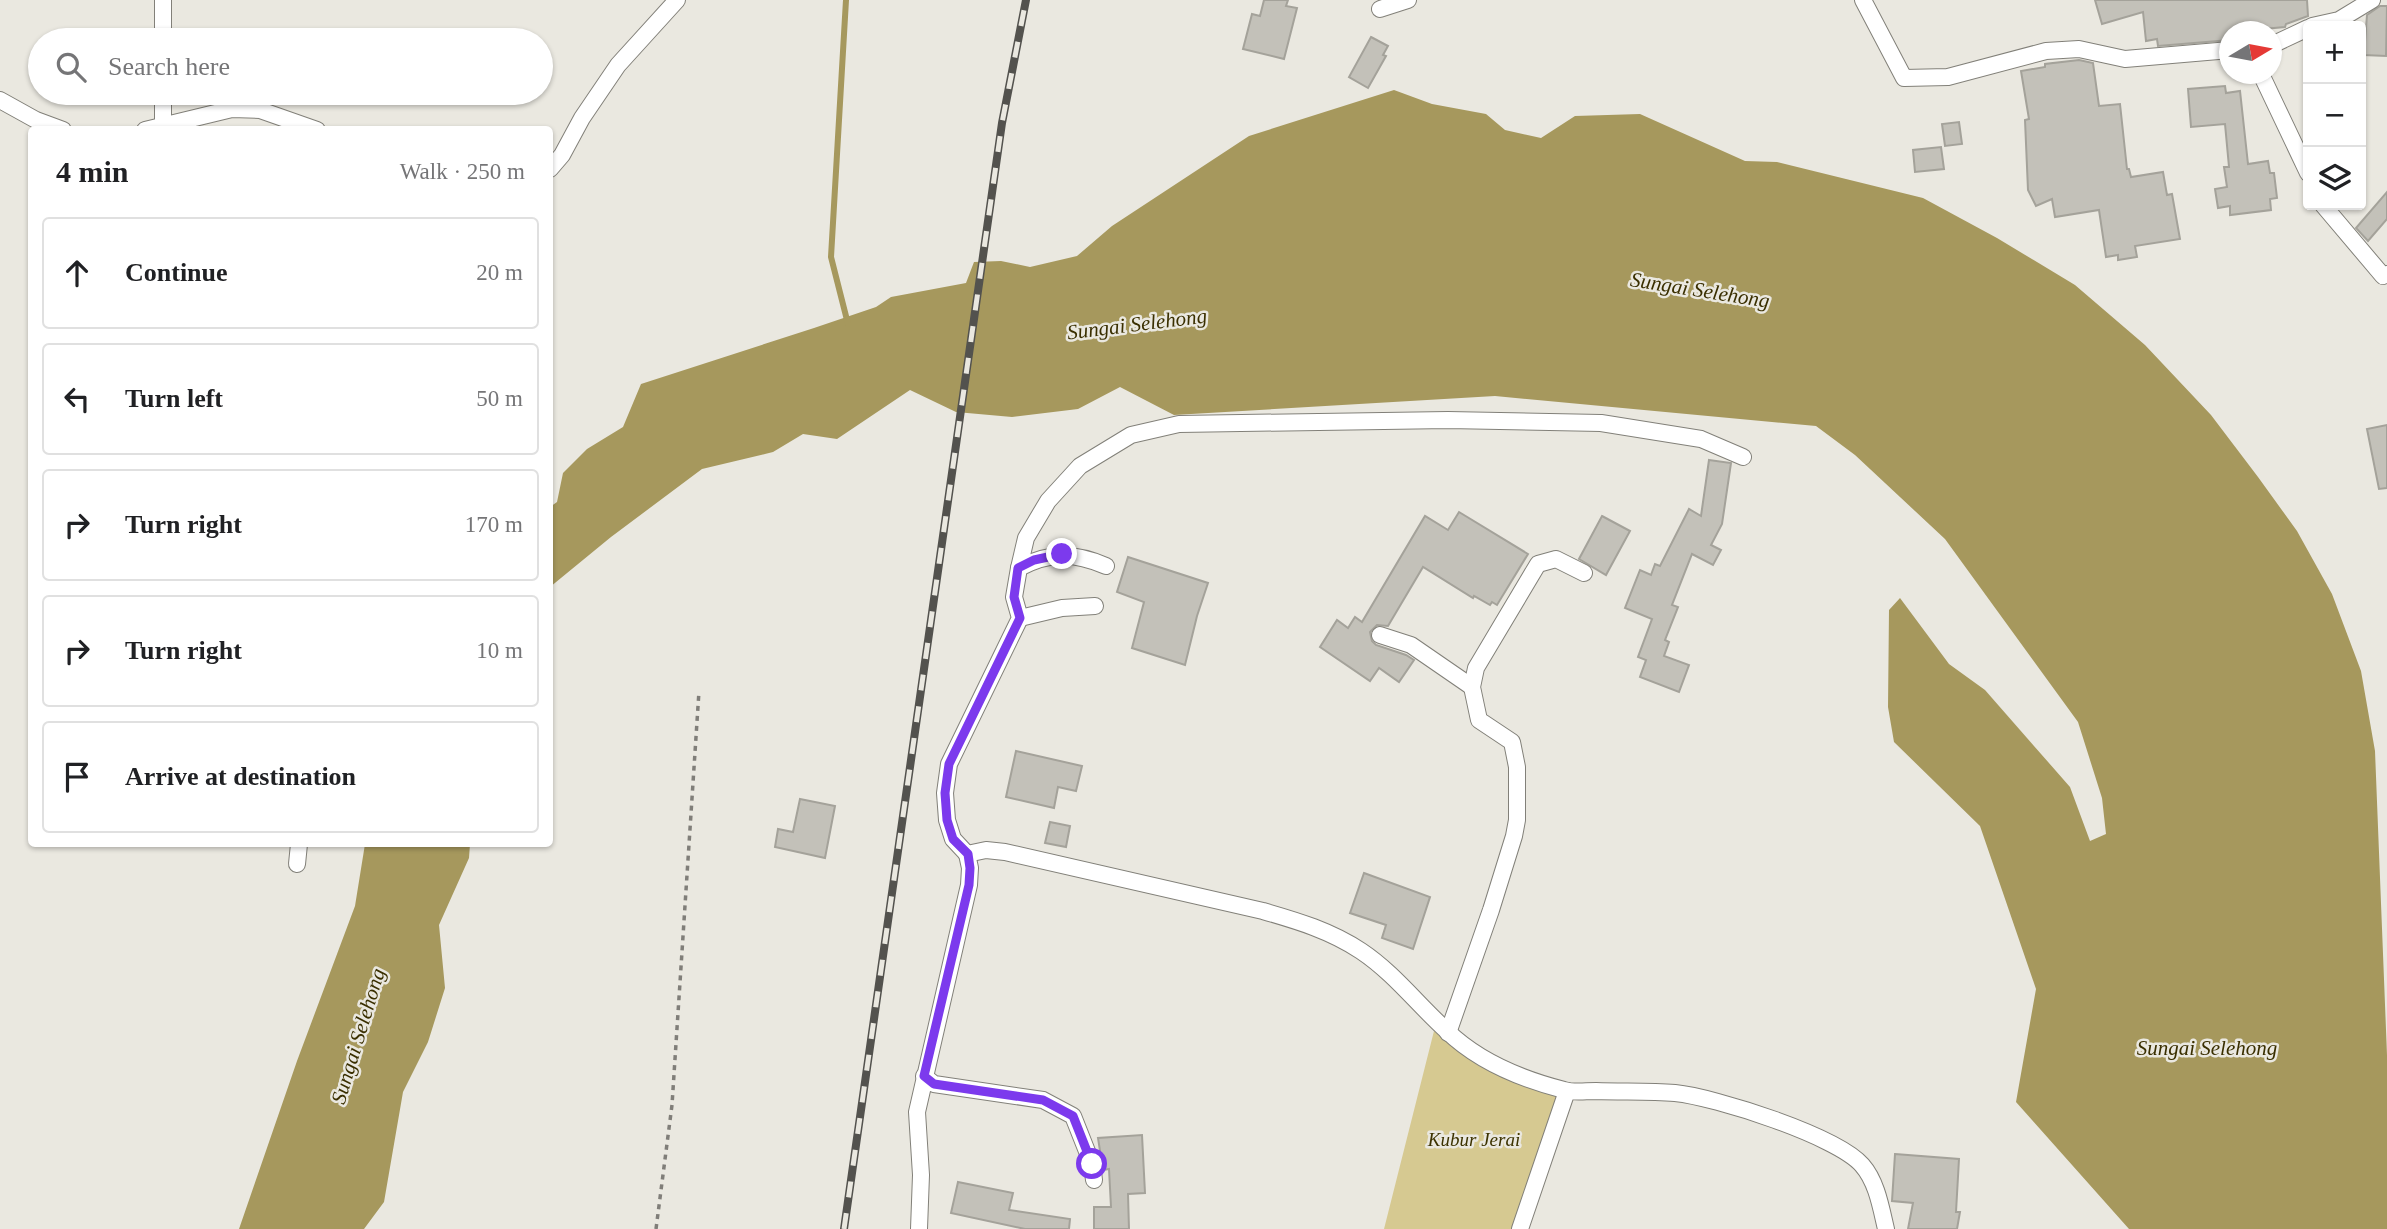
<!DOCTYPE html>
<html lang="en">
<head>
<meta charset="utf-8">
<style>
  :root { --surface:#fff; --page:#f2f2f2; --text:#202124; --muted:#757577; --line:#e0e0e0 }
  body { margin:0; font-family:"Times New Roman",serif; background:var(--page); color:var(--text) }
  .controls { position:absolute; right:21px; top:21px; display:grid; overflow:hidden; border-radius:7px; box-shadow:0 2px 5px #0004 }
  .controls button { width:63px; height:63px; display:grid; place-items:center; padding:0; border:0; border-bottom:2px solid var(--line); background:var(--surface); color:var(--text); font:35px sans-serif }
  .compass { position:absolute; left:2219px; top:21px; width:63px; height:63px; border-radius:50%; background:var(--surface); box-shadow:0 2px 5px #0004; rotate:80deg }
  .stop { position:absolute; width:21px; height:21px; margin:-16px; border:5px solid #7c3aed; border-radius:50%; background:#fff }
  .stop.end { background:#7c3aed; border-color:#fff; box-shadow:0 2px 7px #0008 }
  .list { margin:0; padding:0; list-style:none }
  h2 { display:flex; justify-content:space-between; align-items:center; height:91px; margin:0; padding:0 28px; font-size:30px }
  h2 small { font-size:23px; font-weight:400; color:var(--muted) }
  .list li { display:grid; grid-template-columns:46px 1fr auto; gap:21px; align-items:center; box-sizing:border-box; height:112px; margin:0 14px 14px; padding:0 14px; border:2px solid var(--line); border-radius:7px }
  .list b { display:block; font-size:26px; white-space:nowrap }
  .list em { font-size:23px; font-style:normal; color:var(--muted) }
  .icon { flex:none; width:38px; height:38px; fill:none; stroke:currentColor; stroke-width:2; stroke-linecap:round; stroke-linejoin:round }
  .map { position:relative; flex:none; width:2387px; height:1229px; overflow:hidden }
  .search { position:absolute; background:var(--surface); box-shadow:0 2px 5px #0004; left:28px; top:28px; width:525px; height:77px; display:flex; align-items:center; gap:18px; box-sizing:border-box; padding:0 24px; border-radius:38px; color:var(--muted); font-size:26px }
  .panel { position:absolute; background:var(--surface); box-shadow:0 2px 5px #0004; left:28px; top:126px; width:525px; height:721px; border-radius:7px }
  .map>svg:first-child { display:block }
  .green { fill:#d6c991 }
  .water { fill:#a6985d }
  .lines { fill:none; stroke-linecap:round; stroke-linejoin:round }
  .stream { stroke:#a6985d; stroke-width:6 }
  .building { fill:#c3c1b9; stroke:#a4a29a; stroke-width:2 }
  .minor-casing { stroke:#828079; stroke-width:18 }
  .path { stroke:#807e79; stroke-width:3.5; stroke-dasharray:5 5; stroke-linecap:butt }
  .minor { stroke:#fff; stroke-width:16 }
  .rail-casing { stroke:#53524e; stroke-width:8 }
  .rail { stroke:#eae8e0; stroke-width:5; stroke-dasharray:16; stroke-linecap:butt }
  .route { stroke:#7c3aed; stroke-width:9 }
  .labels { text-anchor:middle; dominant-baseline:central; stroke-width:5; stroke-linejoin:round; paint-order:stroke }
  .park-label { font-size:19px; font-style:italic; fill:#3d3301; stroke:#eae8e0 }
  .water-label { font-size:21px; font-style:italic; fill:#3a2f00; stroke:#eae8e0 }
</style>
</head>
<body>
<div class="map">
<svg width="2387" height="1229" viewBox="0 0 2387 1229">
  <rect width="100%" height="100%" fill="#eae8e0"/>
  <polygon class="green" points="1434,1031 1479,1066 1557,1096 1514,1229 1384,1229"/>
  <g class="water">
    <polygon points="1394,90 1432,104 1486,114 1505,130 1541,138 1575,116 1640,114 1745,161 1777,162 1923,198 1997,238 2075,285 2145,345 2211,415 2258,477 2297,531 2332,594 2361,671 2375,751 2387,1055 2387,1229 2129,1229 2016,1102 2036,989 1980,826 1894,742 1888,707 1889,610 1900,598 1949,664 1985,690 2070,787 2090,841 2106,834 2102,798 2078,722 1945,539 1855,455 1816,426 1495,396 1174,415 1120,387 1078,409 1012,417 956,412 910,390 837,439 803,434 773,452 702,469 611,537 550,587 550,507 557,502 563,473 587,449 623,427 641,384 814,328 876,307 891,297 966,283 974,262 1001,261 1030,267 1077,256 1112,226 1249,136"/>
    <polygon points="365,844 470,844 469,858 439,925 445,988 428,1042 403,1092 384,1202 364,1229 239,1229 297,1061 355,906"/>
  </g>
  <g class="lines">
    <polyline class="stream" points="846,0 831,257 848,324"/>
  </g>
  <g class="building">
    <polygon points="1264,0 1288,0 1286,6 1297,8 1284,59 1243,49 1252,14 1260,16"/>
    <polygon points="2095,0 2307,0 2308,16 2286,24 2285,27 2230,32 2230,40 2158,46 2157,39 2146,41 2143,12 2102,24"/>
    <polygon points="2380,6 2387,6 2386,56 2364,55 2367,15"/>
    <polygon points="1371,37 1388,46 1383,55 1386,56 1368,88 1349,77"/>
    <polygon points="2079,60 2093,63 2099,106 2120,104 2127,169 2129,169 2131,177 2163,172 2167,195 2172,194 2180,239 2135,246 2137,257 2118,260 2118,255 2106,257 2099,210 2055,217 2052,199 2036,206 2028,190 2025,120 2029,119 2021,71 2045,67 2045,64"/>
    <polygon points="2225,86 2226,93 2240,91 2248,164 2268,161 2270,173 2274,173 2277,198 2270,199 2271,210 2230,215 2230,206 2218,208 2215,189 2227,187 2224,167 2229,167 2225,124 2191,127 2188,89"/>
    <polygon points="1959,122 1962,144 1945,146 1942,124"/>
    <polygon points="1941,147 1944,169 1915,172 1913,150"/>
    <polygon points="2387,192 2387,219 2368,241 2356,228"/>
    <polygon points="2387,425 2387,488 2379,489 2367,429"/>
    <polygon points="1709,460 1731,463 1722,524 1711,545 1721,550 1713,565 1692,554 1672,605 1678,607 1665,640 1669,642 1664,656 1689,665 1679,692 1640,677 1646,660 1638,657 1652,619 1625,608 1640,570 1651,575 1655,564 1660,566 1689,509 1701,516"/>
    <polygon points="1459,512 1528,554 1497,605 1492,602 1490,605 1474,596 1473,598 1423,567 1388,626 1377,625 1370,632 1372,641 1376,645 1406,655 1414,660 1399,682 1379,668 1370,681 1320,647 1337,620 1348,628 1355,617 1362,622 1425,516 1448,530"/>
    <polygon points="1602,516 1630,531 1606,575 1579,559"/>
    <polygon points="1128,557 1208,583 1197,616 1185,665 1132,648 1144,602 1117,592"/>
    <polygon points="1016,751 1082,766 1076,791 1058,787 1054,808 1006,797"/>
    <polygon points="800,799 835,806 825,858 775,847 778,829 793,832"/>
    <polygon points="1050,822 1070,826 1066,847 1045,843"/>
    <polygon points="1364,873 1430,897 1413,949 1382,938 1386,925 1350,913"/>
    <polygon points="1142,1135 1145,1193 1128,1194 1129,1229 1094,1229 1094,1207 1111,1207 1109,1169 1103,1170 1098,1138"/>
    <polygon points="1895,1154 1959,1159 1956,1212 1960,1212 1957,1229 1908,1229 1913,1203 1892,1201"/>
    <polygon points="958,1182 1013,1193 1009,1210 1070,1219 1069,1229 1025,1229 951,1213"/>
  </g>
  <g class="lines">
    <defs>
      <g id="minor">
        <polyline points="1863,0 1904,78 1948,77 2046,51 2079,49 2125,59 2230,50"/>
        <polyline points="1380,9 1408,0"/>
        <polyline points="2312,26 2339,20 2372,0"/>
        <polyline points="163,40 163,0"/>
        <polyline points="2272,45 2308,28"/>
        <polyline points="2261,74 2308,173"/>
        <polyline points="0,100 36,120 63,130"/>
        <polyline points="163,125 163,93"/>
        <polyline points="145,130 232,109 260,110 317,130"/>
        <polyline points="550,169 562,155 582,118 618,65 677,0"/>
        <polyline points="2323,205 2383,276 2387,274"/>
        <path d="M1106,566C1074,552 1049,552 1019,568L1014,597L1020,618L949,764L945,793L947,820L953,839L967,854L986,850L1005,852L1263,911C1298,921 1331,931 1361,951C1394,973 1418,1005 1447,1031C1479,1062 1521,1079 1564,1090C1574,1093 1585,1091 1596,1091C1622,1092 1649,1091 1675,1093C1715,1097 1837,1136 1862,1165C1877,1182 1881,1208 1886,1229"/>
        <polyline points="1019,568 1026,538 1048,501 1080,466 1131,435 1179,424 1448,420 1601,423 1701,439 1743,457"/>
        <polyline points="1020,618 1062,608 1095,606"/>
        <polyline points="1380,635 1411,645 1472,687"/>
        <polyline points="297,864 299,844"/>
        <polyline points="1448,1033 1491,910 1514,836 1517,820 1517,767 1512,742 1479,720 1472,687 1476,668 1538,564 1556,559 1584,573"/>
        <polyline points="924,1076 934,1084 1043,1100 1073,1116 1092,1164 1094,1180"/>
        <polyline points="919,1229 921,1175 917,1112 969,885 970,868 967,854"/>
        <polyline points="1520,1229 1567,1091"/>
      </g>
    </defs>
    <use href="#minor" class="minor-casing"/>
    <polyline class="path" points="656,1229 672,1105 699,691"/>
    <use href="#minor" class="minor"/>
    <defs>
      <polyline id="rail" points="844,1229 1002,123 1026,0"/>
    </defs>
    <use href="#rail" class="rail-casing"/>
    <use href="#rail" class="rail"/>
  </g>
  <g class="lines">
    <polyline class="route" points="1062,554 1034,560 1018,568 1014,597 1020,618 949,764 945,793 947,820 953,839 968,854 970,868 969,885 924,1076 934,1084 1043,1100 1073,1116 1092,1164"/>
  </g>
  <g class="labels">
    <g class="park-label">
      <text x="1474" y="1139">Kubur Jerai</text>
    </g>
    <g class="water-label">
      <text transform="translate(1700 290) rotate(9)">Sungai Selehong</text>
      <text transform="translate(1137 324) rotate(-7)">Sungai Selehong</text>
      <text transform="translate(358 1036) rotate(-73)">Sungai Selehong</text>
      <text x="2207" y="1048">Sungai Selehong</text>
    </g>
  </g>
</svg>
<div class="controls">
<button>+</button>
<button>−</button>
<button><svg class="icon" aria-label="layers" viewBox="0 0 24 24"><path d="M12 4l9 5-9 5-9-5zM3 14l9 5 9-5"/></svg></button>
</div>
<svg class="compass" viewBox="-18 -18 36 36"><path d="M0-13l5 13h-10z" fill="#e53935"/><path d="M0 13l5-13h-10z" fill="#757577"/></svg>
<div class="stop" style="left:1092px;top:1164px"></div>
<div class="stop end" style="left:1062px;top:554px"></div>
<div class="search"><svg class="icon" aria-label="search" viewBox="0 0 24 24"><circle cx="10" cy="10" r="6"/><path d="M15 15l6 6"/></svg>Search here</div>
<section class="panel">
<h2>4 min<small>Walk · 250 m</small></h2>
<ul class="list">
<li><svg class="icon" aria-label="ahead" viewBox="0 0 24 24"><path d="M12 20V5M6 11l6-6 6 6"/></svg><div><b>Continue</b></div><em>20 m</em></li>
<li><svg class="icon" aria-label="left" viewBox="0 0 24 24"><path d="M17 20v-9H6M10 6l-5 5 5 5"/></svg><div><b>Turn left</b></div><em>50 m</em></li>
<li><svg class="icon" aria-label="right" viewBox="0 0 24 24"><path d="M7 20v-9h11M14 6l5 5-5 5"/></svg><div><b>Turn right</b></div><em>170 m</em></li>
<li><svg class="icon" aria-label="right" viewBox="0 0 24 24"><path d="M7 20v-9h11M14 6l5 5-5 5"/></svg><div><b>Turn right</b></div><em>10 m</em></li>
<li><svg class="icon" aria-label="arrive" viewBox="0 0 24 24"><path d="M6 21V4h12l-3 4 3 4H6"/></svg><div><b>Arrive at destination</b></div></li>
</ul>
</section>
</div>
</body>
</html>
